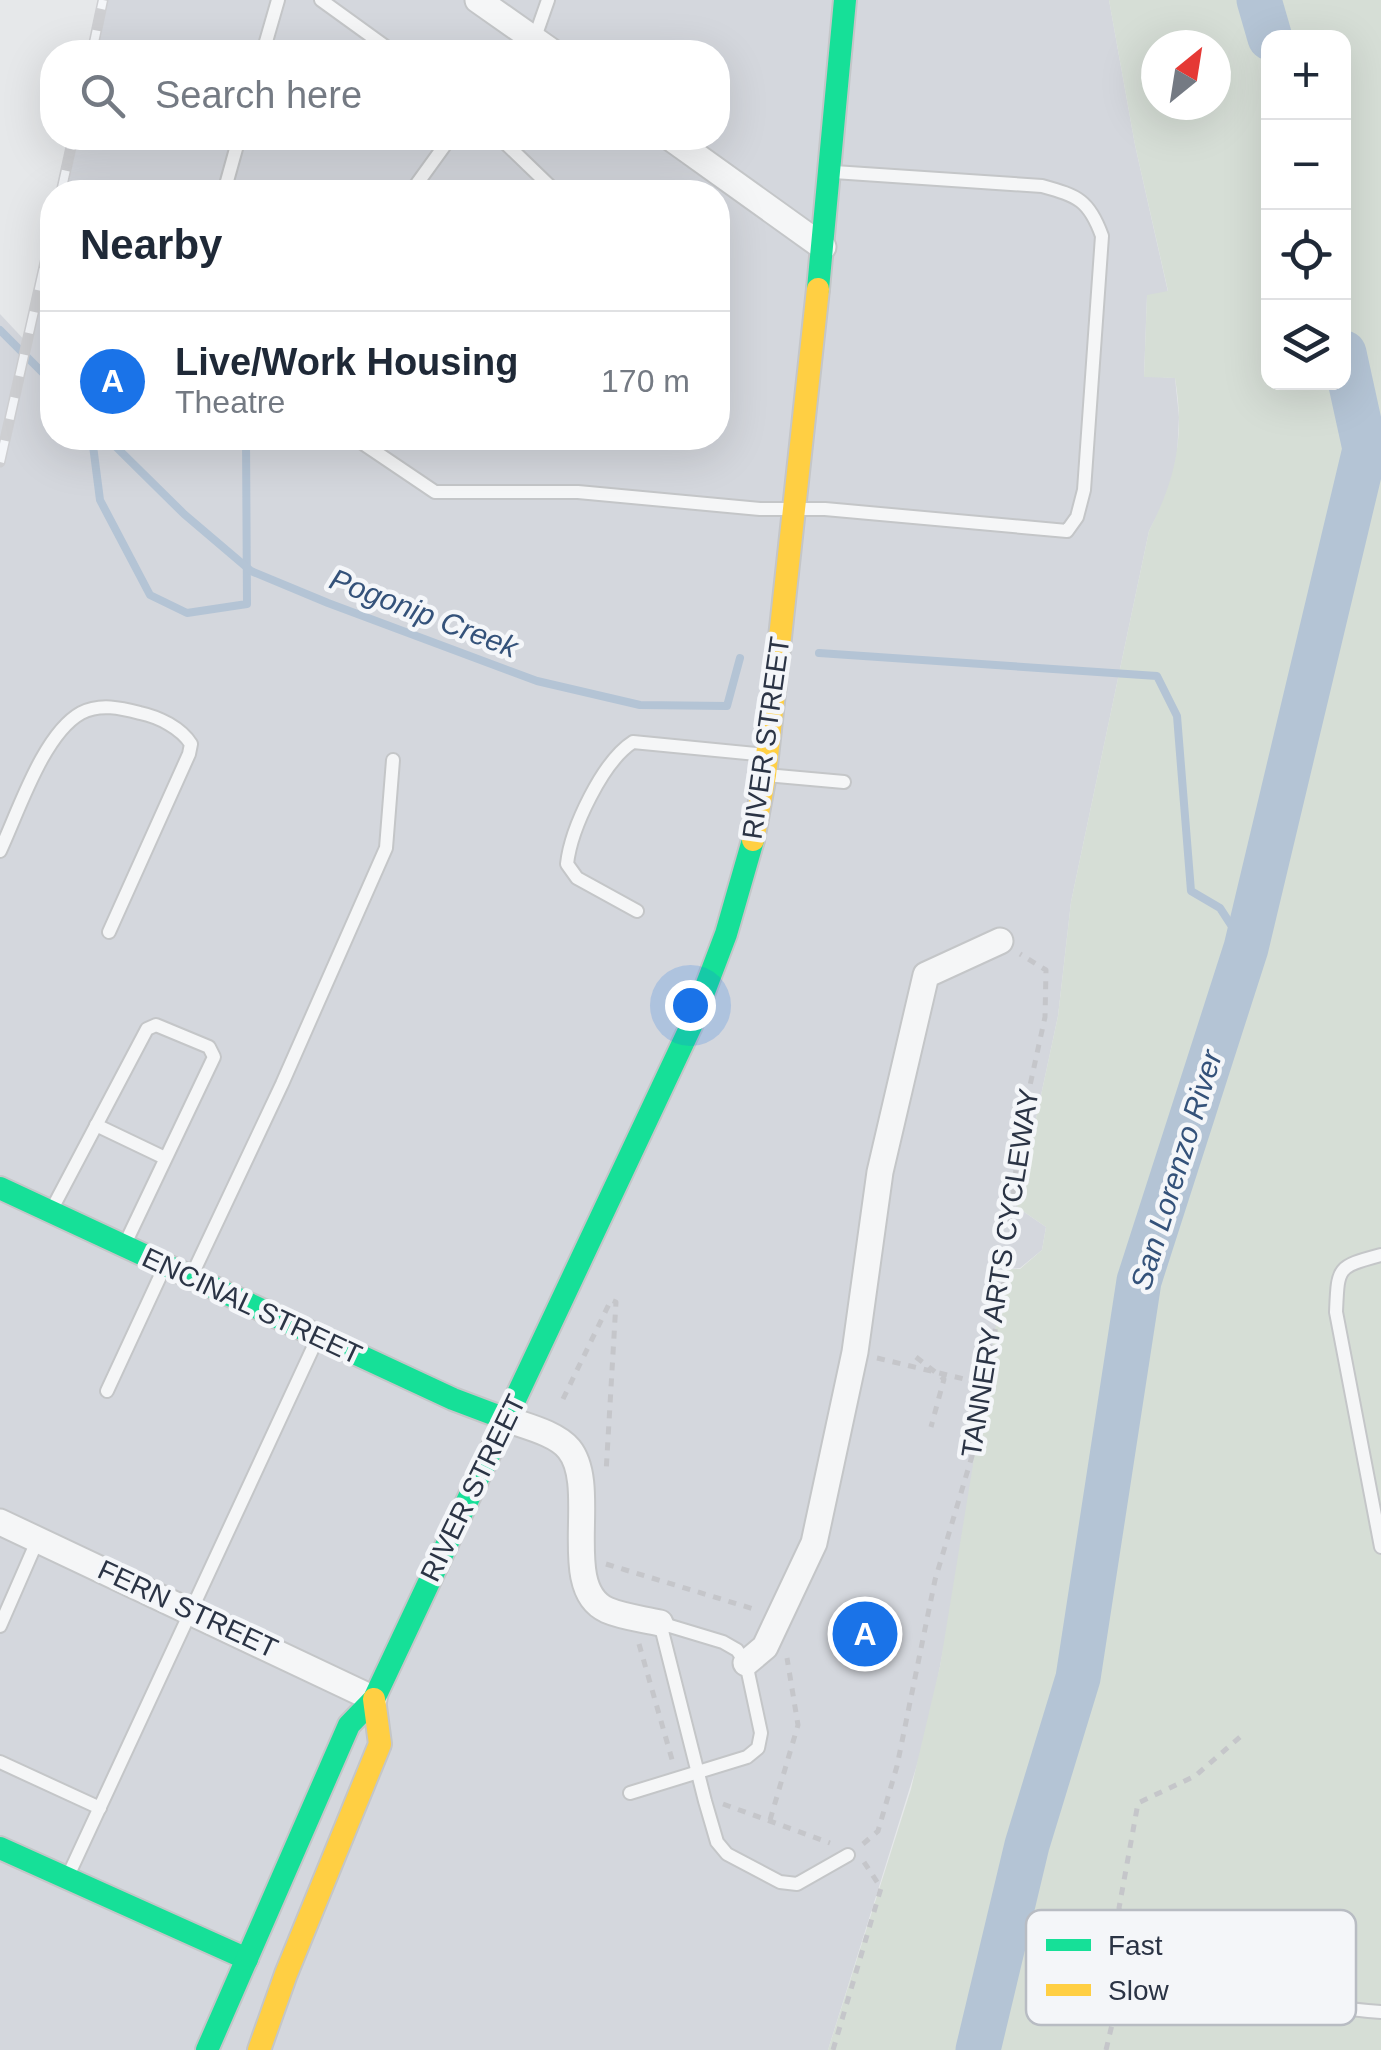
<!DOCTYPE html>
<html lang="en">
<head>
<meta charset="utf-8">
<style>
  :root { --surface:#fff; --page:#f6f6f7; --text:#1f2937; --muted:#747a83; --line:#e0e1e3; --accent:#1a73e8 }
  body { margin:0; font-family:Helvetica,sans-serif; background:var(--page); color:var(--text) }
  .controls { position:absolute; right:30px; top:30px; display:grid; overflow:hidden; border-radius:20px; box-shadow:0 10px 40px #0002 }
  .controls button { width:90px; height:90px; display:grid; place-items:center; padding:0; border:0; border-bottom:2px solid var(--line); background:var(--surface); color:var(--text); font:50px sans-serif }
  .compass { position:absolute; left:1141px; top:30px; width:90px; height:90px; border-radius:50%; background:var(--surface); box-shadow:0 10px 40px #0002; rotate:30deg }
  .you { position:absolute; left:690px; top:1005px; width:35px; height:35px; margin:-25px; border:8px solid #fff; border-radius:50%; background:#1a73e8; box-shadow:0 0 0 15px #1a73e833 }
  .badge { display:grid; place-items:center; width:65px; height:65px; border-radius:50%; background:var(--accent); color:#fff; font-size:32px; font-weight:700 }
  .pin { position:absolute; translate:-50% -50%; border:5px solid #fff; box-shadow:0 2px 10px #0006 }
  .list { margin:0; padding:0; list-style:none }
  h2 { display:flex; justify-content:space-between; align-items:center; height:130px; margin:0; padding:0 40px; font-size:42px }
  h2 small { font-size:32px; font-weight:400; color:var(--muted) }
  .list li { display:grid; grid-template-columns:65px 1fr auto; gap:30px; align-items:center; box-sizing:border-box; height:140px; padding:0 40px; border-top:2px solid var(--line) }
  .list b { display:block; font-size:38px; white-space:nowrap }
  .list p { margin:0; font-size:32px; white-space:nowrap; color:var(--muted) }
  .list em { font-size:32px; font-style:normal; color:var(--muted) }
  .icon { flex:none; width:55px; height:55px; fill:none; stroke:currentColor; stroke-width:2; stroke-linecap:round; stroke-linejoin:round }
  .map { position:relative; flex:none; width:1381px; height:2050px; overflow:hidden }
  .search { position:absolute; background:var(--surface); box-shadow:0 10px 40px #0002; left:40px; top:40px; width:690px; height:110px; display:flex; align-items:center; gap:25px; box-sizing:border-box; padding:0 35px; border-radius:40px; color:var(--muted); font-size:38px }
  .panel { position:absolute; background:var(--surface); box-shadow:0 10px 40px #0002; left:40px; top:180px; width:690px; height:270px; border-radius:40px }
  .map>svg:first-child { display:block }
  .built { fill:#d4d7dd }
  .green { fill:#d6ded6; fill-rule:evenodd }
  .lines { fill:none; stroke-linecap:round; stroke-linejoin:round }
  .stream { stroke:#b4c4d5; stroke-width:8 }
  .river { stroke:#b4c4d5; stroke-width:45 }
  .lane-casing { stroke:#c4c6c8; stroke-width:16 }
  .street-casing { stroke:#c4c6c8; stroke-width:29 }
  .fast-casing { stroke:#c4c6c8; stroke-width:26 }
  .slow-casing { stroke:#c4c6c8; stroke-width:26 }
  .path { stroke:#c5c6ca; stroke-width:5; stroke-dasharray:8 8; stroke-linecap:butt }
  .lane { stroke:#f5f6f7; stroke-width:12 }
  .street { stroke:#f5f6f7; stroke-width:25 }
  .fast { stroke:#16e098; stroke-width:22 }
  .slow { stroke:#ffcf43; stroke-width:22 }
  .rail-casing { stroke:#cecfd2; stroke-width:11 }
  .rail { stroke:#f4f6f9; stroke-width:8; stroke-dasharray:22; stroke-linecap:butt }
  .path-bridge { stroke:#c5c6ca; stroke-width:5; stroke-dasharray:8 8; stroke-linecap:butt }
  .labels { text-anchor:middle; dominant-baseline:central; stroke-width:9; stroke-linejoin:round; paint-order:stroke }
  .street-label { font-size:28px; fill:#2b3445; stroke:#f4f6f9 }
  .water-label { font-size:30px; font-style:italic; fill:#34527a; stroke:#f4f6f9 }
  .key { fill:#f4f6f9; stroke:#b8bcc3; stroke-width:2.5 }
  .key-label { font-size:28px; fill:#2b3445 }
</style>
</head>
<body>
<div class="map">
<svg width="1381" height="2050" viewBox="0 0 1381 2050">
  <rect width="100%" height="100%" fill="#e6e8ea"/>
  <polygon class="built" points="108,0 1109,0 1135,145 1168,292 1147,296 1144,376 1175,378 1179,417 1177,456 1168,494 1149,531 1071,902 1058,1016 1017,1207 1046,1227 1042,1250 1020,1268 1005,1269 969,1517 935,1692 921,1752 828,2050 0,2050 0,314 30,346 52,245 52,438 718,438 718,192 64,192 77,138 718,138 718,52 96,52"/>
  <path class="green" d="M1109,0H1381V2050H828L911,1789L940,1666L1005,1269H1020L1042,1250L1046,1227L1017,1207L1058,1016L1071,902L1149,531C1176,478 1185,437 1175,378L1144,377L1147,295L1168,291L1135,145ZM1268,38H1344V382H1268ZM1156,45H1216V105H1156Z"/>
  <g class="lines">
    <g class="stream">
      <polyline points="0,330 52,382"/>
      <polyline points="92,438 100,500 150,595 187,613 247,604 246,438"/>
      <polyline points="107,438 184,514 251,571 328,603 537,681 640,705 727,706 740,658"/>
      <polyline points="819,653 1157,676 1177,716 1191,891 1220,908 1246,948"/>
    </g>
    <g class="river">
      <polyline points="1259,0 1270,38"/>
      <polyline points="978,2050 1027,1845 1078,1678 1139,1281 1246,948 1365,449 1344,353"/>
    </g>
    <defs>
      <g id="lane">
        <polyline points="321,0 393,52"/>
        <polyline points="534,40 548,0"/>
        <polyline points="263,52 278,0"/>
        <polyline points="500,138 556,192"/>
        <polyline points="224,192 239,138"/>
        <polyline points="411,192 450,138"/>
        <path d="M355,438L435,492H578L760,509H825L1067,531L1077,517L1084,490L1102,236C1089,200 1078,196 1042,186L834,172"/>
        <polyline points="766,775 844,782"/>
        <path d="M0,851C18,813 43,734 81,713C100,703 121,708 140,713C159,717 181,728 191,744L189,754L109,932"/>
        <path d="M637,911L577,878L567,864C571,828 603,761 633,742L767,755"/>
        <polyline points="96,1125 165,1158"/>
        <polyline points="52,1209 147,1029 156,1025 209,1047 214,1057 125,1244"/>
        <path d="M1381,1255C1337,1267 1338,1266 1336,1312L1381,1547"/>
        <polyline points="192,1275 282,1084 386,848 393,760"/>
        <polyline points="107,1391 164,1268"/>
        <polyline points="660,1623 705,1801 717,1842 727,1854 780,1882 797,1884 848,1855"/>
        <polyline points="0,1626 38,1539"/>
        <polyline points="0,1762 100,1808"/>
        <polyline points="630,1793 747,1757 758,1748 761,1733 746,1663 737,1650 723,1642 660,1623"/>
        <polyline points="68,1876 318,1337"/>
        <path d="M1157,1961C1231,1984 1303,2007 1381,2012"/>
      </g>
      <g id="street">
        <polyline points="478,0 552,52"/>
        <polyline points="671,138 823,247"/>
        <path d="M506,1419C525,1426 556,1433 569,1449C600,1487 558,1588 607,1610C623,1617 643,1619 660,1623"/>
        <polyline points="0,1522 374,1699"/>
        <polyline points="746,1663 765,1647 814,1543 855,1352 880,1172 926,975 1000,941"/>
      </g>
      <g id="fast">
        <polyline points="818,289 845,0"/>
        <polyline points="0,1188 453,1399 506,1419"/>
        <polyline points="0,1848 247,1959"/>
        <polyline points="207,2050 349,1725 374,1699 691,1026 726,934 753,840"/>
      </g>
      <g id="slow">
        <polyline points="753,840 765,775 818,289"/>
        <polyline points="259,2050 286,1974 380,1744 374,1699"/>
      </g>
    </defs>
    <use href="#lane" class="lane-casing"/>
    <use href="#street" class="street-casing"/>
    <use href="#fast" class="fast-casing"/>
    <use href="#slow" class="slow-casing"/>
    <g class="path">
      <polyline points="877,1358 985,1384"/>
      <polyline points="563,1399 611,1300 616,1302 606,1473"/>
      <polyline points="606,1564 757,1610"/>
      <polyline points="639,1644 673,1763"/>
      <polyline points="723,1804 830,1843"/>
      <polyline points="770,1820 798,1725 787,1658"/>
      <polyline points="863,1844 878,1831 897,1766 935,1580 972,1456 1004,1282 1020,1131 1045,1017 1046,970 1020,954"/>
      <polyline points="833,2050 881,1888 864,1862"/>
      <polyline points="1106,2050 1131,1944 1119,1908 1138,1803 1195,1776 1240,1737"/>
    </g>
    <use href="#lane" class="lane"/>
    <use href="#street" class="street"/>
    <use href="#fast" class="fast"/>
    <use href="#slow" class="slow"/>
    <defs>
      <g id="rail">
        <polyline points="92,52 103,0"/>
        <polyline points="61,192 73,138"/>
        <polyline points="0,462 52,231"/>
      </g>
    </defs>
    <use href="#rail" class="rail-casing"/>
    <use href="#rail" class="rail"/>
    <polyline class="path-bridge" points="916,1357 944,1379 931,1427"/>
  </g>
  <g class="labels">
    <g class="street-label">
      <text transform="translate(766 738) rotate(-82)">RIVER STREET</text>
      <text transform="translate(1000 1273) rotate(-81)">TANNERY ARTS CYCLEWAY</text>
      <text transform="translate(252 1306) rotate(25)">ENCINAL STREET</text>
      <text transform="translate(473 1488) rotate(-64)">RIVER STREET</text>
      <text transform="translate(188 1609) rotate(25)">FERN STREET</text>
    </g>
    <g class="water-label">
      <text transform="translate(424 613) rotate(21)">Pogonip Creek</text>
      <text transform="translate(1176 1170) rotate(-73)">San Lorenzo River</text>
    </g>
  </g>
  <rect x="1026" y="1910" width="330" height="115" rx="15" class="key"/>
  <rect x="1046" y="1939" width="45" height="12" fill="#16e098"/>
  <rect x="1046" y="1984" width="45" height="12" fill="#ffcf43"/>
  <g class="key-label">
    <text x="1108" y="1955">Fast</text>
    <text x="1108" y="2000">Slow</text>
  </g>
</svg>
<div class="controls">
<button>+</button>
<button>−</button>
<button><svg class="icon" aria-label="locate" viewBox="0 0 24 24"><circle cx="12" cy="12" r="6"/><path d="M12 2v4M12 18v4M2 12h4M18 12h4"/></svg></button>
<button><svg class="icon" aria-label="layers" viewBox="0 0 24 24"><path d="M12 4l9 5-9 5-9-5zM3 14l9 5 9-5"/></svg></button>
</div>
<svg class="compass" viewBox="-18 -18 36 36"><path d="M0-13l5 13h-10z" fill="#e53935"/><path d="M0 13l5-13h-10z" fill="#747a83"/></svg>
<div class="you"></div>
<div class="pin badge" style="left:865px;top:1634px">A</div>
<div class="search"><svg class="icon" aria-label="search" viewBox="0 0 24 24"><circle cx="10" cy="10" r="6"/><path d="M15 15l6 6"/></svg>Search here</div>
<section class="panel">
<h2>Nearby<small></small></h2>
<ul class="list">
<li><span class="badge">A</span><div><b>Live/Work Housing</b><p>Theatre</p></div><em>170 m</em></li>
</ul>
</section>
</div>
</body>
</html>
